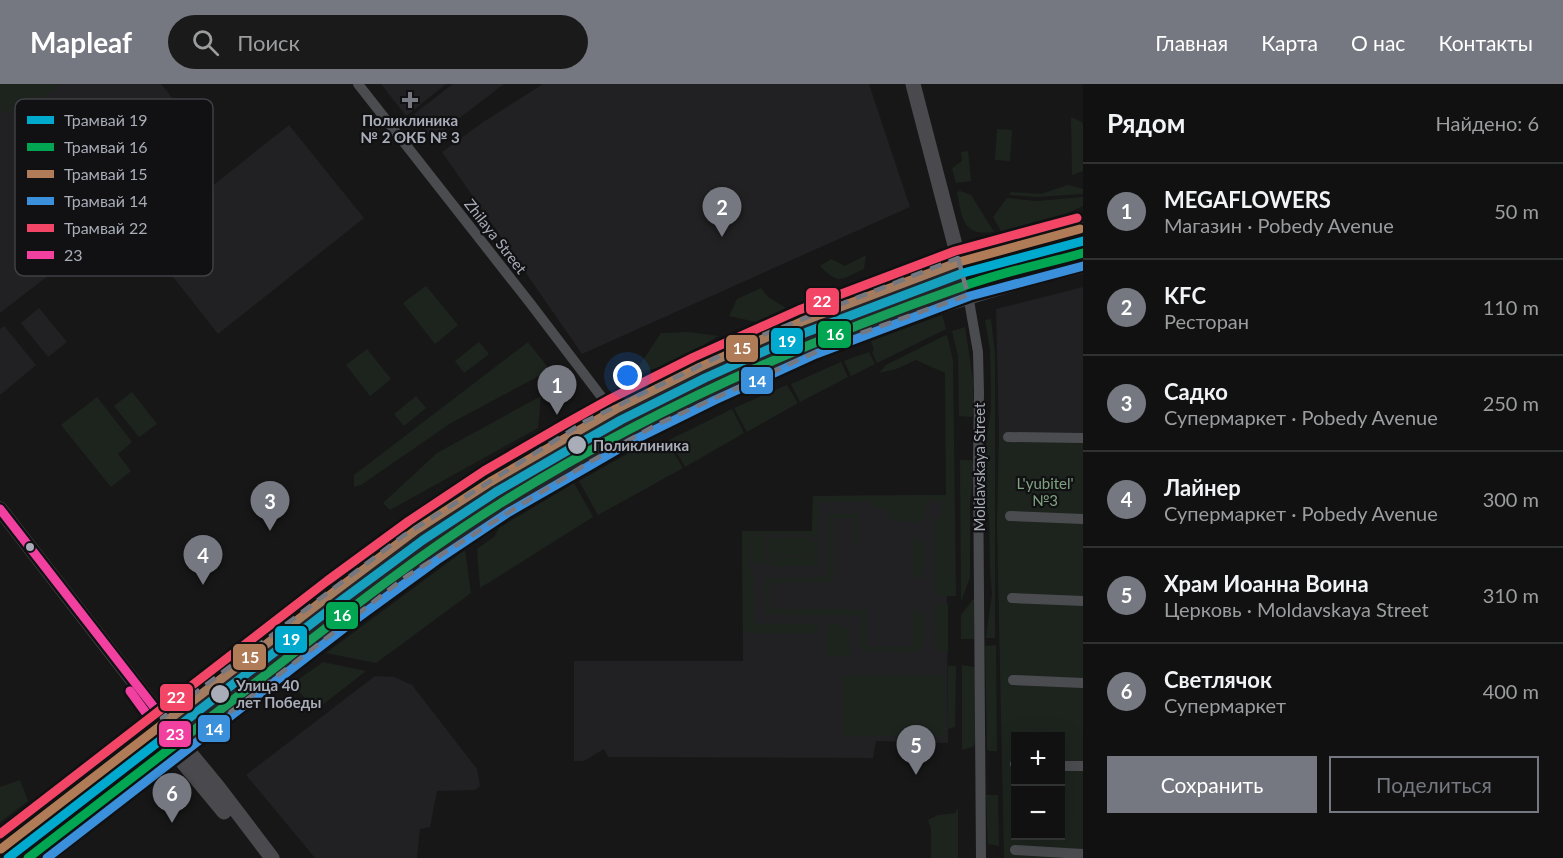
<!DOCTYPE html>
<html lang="ru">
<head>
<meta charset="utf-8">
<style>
  :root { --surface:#111; --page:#1a1a1a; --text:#f1f3f6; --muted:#9c9d9f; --line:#303131; --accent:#757880 }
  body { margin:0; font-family:Lato,sans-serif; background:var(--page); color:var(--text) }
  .controls { position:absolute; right:18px; bottom:18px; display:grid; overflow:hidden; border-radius:0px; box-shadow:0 6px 24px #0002 }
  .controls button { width:54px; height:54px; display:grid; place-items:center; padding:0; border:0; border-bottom:2px solid var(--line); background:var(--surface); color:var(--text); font:30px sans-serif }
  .you { position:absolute; left:628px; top:292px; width:21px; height:21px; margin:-15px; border:4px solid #fff; border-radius:50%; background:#1a73e8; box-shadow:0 0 0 9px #1a73e833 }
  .badge { display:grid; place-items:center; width:39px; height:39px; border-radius:50%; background:var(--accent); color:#fff; font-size:20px; font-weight:700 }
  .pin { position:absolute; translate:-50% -50px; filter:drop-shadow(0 2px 3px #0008) }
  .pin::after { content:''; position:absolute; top:32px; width:21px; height:18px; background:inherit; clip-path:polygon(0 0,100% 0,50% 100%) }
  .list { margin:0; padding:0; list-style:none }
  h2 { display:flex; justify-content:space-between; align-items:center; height:78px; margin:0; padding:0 24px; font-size:26px }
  h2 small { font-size:20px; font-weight:400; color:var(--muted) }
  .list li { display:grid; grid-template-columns:39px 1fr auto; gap:18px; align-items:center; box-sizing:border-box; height:96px; padding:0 24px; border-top:2px solid var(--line) }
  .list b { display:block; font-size:22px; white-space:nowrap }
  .list p { margin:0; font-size:20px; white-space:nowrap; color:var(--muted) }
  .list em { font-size:20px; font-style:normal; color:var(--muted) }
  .actions { display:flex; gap:12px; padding:18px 24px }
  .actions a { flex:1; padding:14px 0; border:2px solid var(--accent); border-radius:0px; text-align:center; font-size:21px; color:var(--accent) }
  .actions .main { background:var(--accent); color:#fff }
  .icon { flex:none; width:33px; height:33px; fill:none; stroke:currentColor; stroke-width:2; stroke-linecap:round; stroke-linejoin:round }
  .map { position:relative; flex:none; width:1083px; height:774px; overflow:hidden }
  header { display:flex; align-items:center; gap:36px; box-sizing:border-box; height:84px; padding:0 30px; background:var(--accent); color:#fff }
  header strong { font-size:28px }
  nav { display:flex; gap:33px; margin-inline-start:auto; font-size:21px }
  .search { width:420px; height:54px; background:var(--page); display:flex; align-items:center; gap:15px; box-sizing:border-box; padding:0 21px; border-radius:33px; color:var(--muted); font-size:22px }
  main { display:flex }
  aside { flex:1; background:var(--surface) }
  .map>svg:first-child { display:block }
  .built { fill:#212123 }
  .green { fill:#1d241e; fill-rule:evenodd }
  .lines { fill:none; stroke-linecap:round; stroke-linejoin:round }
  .street { stroke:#4b4c50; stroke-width:10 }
  .secondary { stroke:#4a4a4e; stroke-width:15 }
  .primary { stroke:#4d4f52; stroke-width:16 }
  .bus-1-casing { stroke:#111113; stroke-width:14 }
  .bus-1 { stroke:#f240a1; stroke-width:9 }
  .tram-1-casing { stroke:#111113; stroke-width:14 }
  .tram-2-casing { stroke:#111113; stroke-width:14 }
  .tram-3-casing { stroke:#111113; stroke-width:14 }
  .tram-4-casing { stroke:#111113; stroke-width:14 }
  .tram-5-casing { stroke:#111113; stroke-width:14 }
  .tram-1 { stroke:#00a9ce; stroke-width:9 }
  .tram-2 { stroke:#00a651; stroke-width:9 }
  .tram-3 { stroke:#b07c57; stroke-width:9 }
  .tram-4 { stroke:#3a90db; stroke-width:9 }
  .tram-5 { stroke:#f34667; stroke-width:9 }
  .marked { fill:#757880; fill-opacity:0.2; stroke:#757880; stroke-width:4.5; stroke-dasharray:12 8; stroke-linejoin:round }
  .poi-dot { fill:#757880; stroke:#111113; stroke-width:2 }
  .stop-dot { fill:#a8adb8; stroke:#111113; stroke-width:2 }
  .labels { text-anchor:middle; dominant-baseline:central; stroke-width:4.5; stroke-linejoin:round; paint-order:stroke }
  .poi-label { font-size:15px; font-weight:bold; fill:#a8adb8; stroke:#111113 }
  .street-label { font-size:15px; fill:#a8adb8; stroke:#111113 }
  .stop-label { font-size:15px; font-weight:bold; fill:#a8adb8; stroke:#111113; text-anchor:start }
  .park-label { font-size:15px; fill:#7fa381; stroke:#111113 }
  .key { fill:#111113; stroke:#3e4045; stroke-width:1.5 }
  .key-label { font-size:16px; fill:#a8adb8 }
  .line-badge { stroke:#111113; stroke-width:2 }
  .badge-label { font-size:16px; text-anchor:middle; font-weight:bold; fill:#fff }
</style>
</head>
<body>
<header>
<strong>Mapleaf</strong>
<div class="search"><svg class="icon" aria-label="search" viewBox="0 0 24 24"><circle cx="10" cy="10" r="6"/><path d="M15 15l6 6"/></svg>Поиск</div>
<nav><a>Главная</a><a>Карта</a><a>О нас</a><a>Контакты</a></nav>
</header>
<main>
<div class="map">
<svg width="1083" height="774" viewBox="0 0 1083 774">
  <rect width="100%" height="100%" fill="#171717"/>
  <g class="built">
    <polygon points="0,0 161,0 213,64 0,229"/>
    <polygon points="381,0 446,0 406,32"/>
    <polygon points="453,0 504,0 432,55 414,30"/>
    <polygon points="543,0 869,0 910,123 582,270 442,68 483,38"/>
    <polygon points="289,41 364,134 218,250 144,156"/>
    <polygon points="1083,203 1083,350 999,349 996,225"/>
    <polygon points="39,224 67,258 48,273 21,239"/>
    <polygon points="4,242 36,281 0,311 0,245"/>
    <polygon points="946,411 948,659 876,657 873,674 608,673 604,665 584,677 574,677 574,577 743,577 742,447 812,447 813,412"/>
    <polygon points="375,592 394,593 412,601 477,685 480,702 475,706 437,707 430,743 420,745 417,774 315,774 246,691"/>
  </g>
  <g class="green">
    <path d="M0,0H62C45,11 20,36 0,26Z"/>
    <polygon points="1071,33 1082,38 1083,41 1083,87 1072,91"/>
    <polygon points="997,45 1012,46 1010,77 995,76"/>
    <polygon points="968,67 971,97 956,99 952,84 962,77 961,68"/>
    <polygon points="1068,101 1083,105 1083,110 1036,113 1009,111 1011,108 1041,110"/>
    <path d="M960,107L971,111L994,148C962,153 962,133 957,108Z"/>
    <polygon points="1083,113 1083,122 1068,129 1001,147 993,133 1007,114 1037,117"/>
    <path d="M866,171L864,185C841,195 840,202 820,182L831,175L845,182Z"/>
    <polygon points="426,202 458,241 435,260 403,219"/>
    <polygon points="761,204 768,213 786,224 756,238 729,232 737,215"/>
    <polygon points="942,231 946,245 877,279 872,268 874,266 871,257"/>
    <polygon points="991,235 995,270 995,554 986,554 992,510 990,485 989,432 984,411 986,358 991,325 991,306 990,265 985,236"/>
    <polygon points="965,243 973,296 974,328 972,333 959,332 958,272 952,247"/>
    <path d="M689,248L718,252C693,268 666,287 636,287L661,249Z"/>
    <polygon points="946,251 948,254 953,277 956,512 943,512 935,507 935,436 942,432 941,417 926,417 925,435 917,438 892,437 886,427 873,422 869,418 818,418 817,453 810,453 809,451 751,450 749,486 753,486 754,539 817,540 817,549 743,549 742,447 812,447 813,412 946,411 945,289 916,276 896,285 879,289 886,281"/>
    <polygon points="479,258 489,270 464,289 455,277"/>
    <polygon points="528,258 550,286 451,339 361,401 354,403 354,391"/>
    <polygon points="367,265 391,295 370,312 346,281"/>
    <polygon points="869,268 875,280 851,292 844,277"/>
    <polygon points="841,278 848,293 800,318 791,300"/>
    <polygon points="787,301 798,319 747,348 734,324"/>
    <polygon points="132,308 157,340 139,353 114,322"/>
    <polygon points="416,312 426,324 404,342 394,330"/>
    <polygon points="541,312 538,344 390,426 383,419 437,369"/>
    <polygon points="97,313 132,358 118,370 131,387 111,403 61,341"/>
    <polygon points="732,325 744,349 685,383 669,356"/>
    <path d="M999,349L1083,350V774H1004L997,441ZM1016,652H1060V752H1016Z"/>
    <polygon points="667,357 683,384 598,431 579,397 645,360 651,365"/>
    <polygon points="960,376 972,376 974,386 970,419 970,494 961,517"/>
    <polygon points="574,399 593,433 480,504 477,465 495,452 499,444"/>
    <polygon points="829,430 858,430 859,459 854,459 854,434 833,434 833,498 769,499 769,525 866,525 867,563 913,562 913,527 924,528 924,559 918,568 863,567 861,564 861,532 766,530 765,494 827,493 827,432"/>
    <rect x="752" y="451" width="14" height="28"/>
    <rect x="769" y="453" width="39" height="19"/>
    <polygon points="913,454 923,456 924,459 923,493 913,493"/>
    <polygon points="809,457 817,457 817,482 770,482 770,473 809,473"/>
    <polygon points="465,466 471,509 376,579 326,569"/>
    <polygon points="974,514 974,555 961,555 961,531"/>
    <polygon points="935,520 948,520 948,569 940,566 936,561"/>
    <polygon points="832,540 841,541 849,545 850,572 827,573 826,542"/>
    <polygon points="996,561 997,667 989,667 987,665 985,562"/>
    <polygon points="323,578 366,587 321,622 313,623 292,600"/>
    <polygon points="962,581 975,583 975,659 973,663 962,666"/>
    <polygon points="948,582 956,582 955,643 948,645"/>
    <polygon points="945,591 945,652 843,652 843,592"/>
    <polygon points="20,696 28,717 0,738 0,703"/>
    <polygon points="986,711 998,711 999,762 988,760"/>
    <polygon points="958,724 958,774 931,774 931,745 928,736 938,731 955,729"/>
  </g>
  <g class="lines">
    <g class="street">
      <polyline points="358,0 530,219 610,324"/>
      <polyline points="968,211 978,268 979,309 978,381 981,774"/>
      <polyline points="1008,353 1083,354"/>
      <polyline points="1010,432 1083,435"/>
      <polyline points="1012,514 1083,517"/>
      <polyline points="1013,596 1083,599"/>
      <polyline points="1015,680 1016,680"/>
      <polyline points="1060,682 1083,682"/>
      <polyline points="1015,766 1083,770"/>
    </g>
    <g class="secondary">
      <polyline points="913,0 968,211"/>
      <polyline points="0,425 162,634"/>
      <polyline points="185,663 218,703 272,774"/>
      <polyline points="176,670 224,728"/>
    </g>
    <g class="primary">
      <polyline points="154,640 176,670"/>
      <path d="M0,760C97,685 193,610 291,537C354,490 415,442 481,400C664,284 873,191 1083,140"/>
      <path d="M45,774C92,738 137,701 183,665C216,638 251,613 284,587C325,555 366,521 409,491C612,348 842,239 1083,181"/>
    </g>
    <defs>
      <g id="bus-1">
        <polyline points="0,425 185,663 45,774"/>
        <polyline points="0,760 154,640 130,607"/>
      </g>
    </defs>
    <use href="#bus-1" class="bus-1-casing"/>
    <use href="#bus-1" class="bus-1"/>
    <defs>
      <polyline id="tram-1" points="8,774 342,516 423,456 496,408 577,361 621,336 705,294 807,248 963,189 1083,157"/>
      <path id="tram-2" d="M28,774C111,710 194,646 277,582C350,525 423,468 501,419C646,328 803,258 964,202C1002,188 1044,180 1083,169"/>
      <polyline id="tram-3" points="1,765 335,507 416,446 490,398 571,351 616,325 700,283 803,237 959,178 1080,145"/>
      <polyline id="tram-4" points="47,774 356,535 437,476 509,428 589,382 632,357 715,316 816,270 970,212 1083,182"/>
      <polyline id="tram-5" points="0,750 327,497 409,437 484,387 565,340 610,315 694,273 799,226 955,167 1077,134"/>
    </defs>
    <use href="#tram-1" class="tram-1-casing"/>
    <use href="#tram-2" class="tram-2-casing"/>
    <use href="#tram-3" class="tram-3-casing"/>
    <use href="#tram-4" class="tram-4-casing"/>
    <use href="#tram-5" class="tram-5-casing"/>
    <use href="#tram-1" class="tram-1"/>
    <use href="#tram-2" class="tram-2"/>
    <use href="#tram-3" class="tram-3"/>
    <use href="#tram-4" class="tram-4"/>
    <use href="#tram-5" class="tram-5"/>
  </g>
  <path class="marked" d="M958,174L968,211L847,254L656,341L588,379L407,492L185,663L162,634L403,452L586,337L765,250Z"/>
  <path class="poi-dot" d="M407 7h6v6h6v6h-6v6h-6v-6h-6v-6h6z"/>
  <g class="stop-dot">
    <circle cx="577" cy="361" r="10"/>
    <circle cx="30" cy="463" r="5"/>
    <circle cx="220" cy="610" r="10"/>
  </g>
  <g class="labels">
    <g class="poi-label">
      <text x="410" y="36">Поликлиника<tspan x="410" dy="17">№ 2 ОКБ № 3</tspan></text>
    </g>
    <g class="street-label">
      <text transform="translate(496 152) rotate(52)">Zhilaya Street</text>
      <text transform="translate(979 383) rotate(-90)">Moldavskaya Street</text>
    </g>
    <g class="stop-label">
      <text x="593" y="361">Поликлиника</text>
      <text x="236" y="601">Улица 40<tspan x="236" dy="17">лет Победы</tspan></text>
    </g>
    <g class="park-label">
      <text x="1045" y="399">L'yubitel'<tspan x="1045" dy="17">№3</tspan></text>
    </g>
  </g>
  <rect x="15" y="15" width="198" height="177" rx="9" class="key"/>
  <rect x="27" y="32" width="27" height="8" fill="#00a9ce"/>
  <rect x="27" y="59" width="27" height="8" fill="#00a651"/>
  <rect x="27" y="86" width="27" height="8" fill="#b07c57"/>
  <rect x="27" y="113" width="27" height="8" fill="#3a90db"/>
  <rect x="27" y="140" width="27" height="8" fill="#f34667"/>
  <rect x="27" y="167" width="27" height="8" fill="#f240a1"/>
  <g class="key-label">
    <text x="64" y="42">Трамвай 19</text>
    <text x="64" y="69">Трамвай 16</text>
    <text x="64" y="96">Трамвай 15</text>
    <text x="64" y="123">Трамвай 14</text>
    <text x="64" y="150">Трамвай 22</text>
    <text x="64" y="177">23</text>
  </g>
  <g class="line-badge">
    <rect x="805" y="203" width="35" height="29" rx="6" fill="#f34667"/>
    <rect x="817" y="236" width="35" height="29" rx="6" fill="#00a651"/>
    <rect x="770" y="243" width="34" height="28" rx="6" fill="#00a9ce"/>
    <rect x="725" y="250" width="34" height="29" rx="6" fill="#b07c57"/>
    <rect x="740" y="282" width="34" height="29" rx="6" fill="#3a90db"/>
    <rect x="325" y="517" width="34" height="29" rx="6" fill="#00a651"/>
    <rect x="274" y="541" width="34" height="29" rx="6" fill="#00a9ce"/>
    <rect x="232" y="559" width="35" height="28" rx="6" fill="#b07c57"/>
    <rect x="159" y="599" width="35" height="29" rx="6" fill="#f34667"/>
    <rect x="197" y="630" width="34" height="29" rx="6" fill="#3a90db"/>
    <rect x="158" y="636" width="34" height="28" rx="6" fill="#f240a1"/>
  </g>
  <g class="badge-label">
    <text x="822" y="223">22</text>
    <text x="835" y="256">16</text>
    <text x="787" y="263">19</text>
    <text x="742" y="270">15</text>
    <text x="757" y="303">14</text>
    <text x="342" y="537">16</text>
    <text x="291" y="561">19</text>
    <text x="250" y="579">15</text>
    <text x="176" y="619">22</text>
    <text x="214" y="651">14</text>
    <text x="175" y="656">23</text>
  </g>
</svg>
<div class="controls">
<button>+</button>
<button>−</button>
</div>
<div class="you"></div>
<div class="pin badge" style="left:557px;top:331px">1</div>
<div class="pin badge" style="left:722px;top:153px">2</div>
<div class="pin badge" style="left:270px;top:447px">3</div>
<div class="pin badge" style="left:203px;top:501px">4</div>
<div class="pin badge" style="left:916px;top:691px">5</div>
<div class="pin badge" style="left:172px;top:739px">6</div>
</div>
<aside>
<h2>Рядом<small>Найдено: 6</small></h2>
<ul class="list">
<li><span class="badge">1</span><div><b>MEGAFLOWERS</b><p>Магазин · Pobedy Avenue</p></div><em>50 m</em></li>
<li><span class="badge">2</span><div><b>KFC</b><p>Ресторан</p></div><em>110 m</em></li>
<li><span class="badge">3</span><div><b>Садко</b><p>Супермаркет · Pobedy Avenue</p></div><em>250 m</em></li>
<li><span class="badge">4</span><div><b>Лайнер</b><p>Супермаркет · Pobedy Avenue</p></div><em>300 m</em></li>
<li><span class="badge">5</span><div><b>Храм Иоанна Воина</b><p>Церковь · Moldavskaya Street</p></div><em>310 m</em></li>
<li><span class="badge">6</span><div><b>Светлячок</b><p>Супермаркет</p></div><em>400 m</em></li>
</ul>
<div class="actions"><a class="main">Сохранить</a><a>Поделиться</a></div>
</aside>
</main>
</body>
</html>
